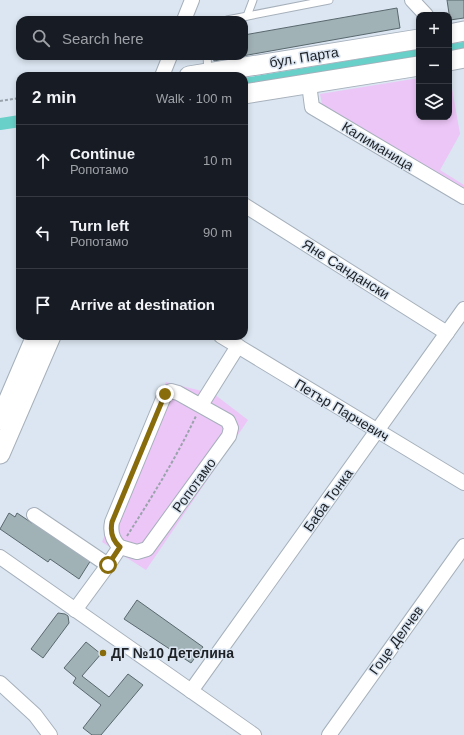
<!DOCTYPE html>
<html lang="en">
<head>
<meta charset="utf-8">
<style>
  :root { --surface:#171b24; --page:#20242c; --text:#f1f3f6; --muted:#9ea1a6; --line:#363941 }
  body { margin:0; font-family:Helvetica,sans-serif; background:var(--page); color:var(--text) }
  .controls { position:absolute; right:12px; top:12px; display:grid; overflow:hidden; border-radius:8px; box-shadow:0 2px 6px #0003 }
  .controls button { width:36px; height:36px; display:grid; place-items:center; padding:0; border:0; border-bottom:1px solid var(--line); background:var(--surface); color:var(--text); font:20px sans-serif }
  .stop { position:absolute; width:12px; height:12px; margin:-9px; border:3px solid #886c0b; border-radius:50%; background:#fff }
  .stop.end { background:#886c0b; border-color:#fff; box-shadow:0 1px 4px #0008 }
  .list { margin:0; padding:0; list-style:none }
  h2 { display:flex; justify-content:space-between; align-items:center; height:52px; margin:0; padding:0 16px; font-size:17px }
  h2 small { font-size:13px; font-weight:400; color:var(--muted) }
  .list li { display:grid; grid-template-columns:26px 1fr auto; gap:12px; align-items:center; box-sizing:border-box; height:72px; padding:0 16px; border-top:1px solid var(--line) }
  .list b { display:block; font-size:15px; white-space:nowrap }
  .list p { margin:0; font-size:13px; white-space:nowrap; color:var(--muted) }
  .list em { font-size:13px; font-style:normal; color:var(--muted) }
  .icon { flex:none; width:22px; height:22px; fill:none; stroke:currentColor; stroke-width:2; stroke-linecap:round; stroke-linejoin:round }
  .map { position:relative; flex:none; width:464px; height:735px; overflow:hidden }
  .search { position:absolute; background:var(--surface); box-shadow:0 2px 6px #0003; left:16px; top:16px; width:232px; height:44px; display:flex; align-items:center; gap:10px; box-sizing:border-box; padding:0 14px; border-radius:12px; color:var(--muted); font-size:15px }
  .panel { position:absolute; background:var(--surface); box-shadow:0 2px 6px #0003; left:16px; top:72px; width:232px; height:268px; border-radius:12px }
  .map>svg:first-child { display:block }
  .green { fill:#ecc6f7 }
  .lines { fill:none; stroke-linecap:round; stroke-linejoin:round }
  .canal { stroke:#68d0c8; stroke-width:12 }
  .building { fill:#a1b2b7; stroke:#59686d }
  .service-casing { stroke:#a6b0bb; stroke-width:9 }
  .minor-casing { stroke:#a6b0bb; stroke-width:16 }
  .secondary-casing { stroke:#a6b0bb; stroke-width:21 }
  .path { stroke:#9aa3ac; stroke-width:2; stroke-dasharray:3 2; stroke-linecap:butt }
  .service { stroke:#fff; stroke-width:7 }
  .minor { stroke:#fff; stroke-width:14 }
  .secondary { stroke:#fff; stroke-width:19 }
  .route { stroke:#886c0b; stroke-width:5 }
  .poi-dot { fill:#886c0b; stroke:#dbe6f2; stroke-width:1.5 }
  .labels { text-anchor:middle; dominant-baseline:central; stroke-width:3; stroke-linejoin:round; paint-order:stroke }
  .street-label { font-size:14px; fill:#1d2125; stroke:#dbe6f2 }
  .poi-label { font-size:14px; font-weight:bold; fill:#1d2125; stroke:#dbe6f2; text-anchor:start }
</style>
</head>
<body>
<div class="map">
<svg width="464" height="735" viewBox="0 0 464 735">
  <rect width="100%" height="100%" fill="#dbe6f2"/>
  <g class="green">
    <polygon points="419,78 419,117 449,117 449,89 452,88 460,134 440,170 464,185 464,190 322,104 320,94"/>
    <polygon points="166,382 214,394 248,420 146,570 102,542"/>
  </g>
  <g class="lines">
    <g class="canal">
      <polyline points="449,50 464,48"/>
      <polyline points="244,84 419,55"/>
      <polyline points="0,124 20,121"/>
    </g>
  </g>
  <g class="building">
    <polygon points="447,0 464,0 464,18 450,20"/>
    <polygon points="397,8 400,28 214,61 213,56 244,56 244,35"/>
    <polygon points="9,513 15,517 17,513 32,523 34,521 91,560 79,579 50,559 48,562 0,529"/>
    <polygon points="137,600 203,647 191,663 124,619"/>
    <polygon points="58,613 65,614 68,616 69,623 43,658 31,649"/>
    <polygon points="86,642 101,654 82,676 109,697 128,674 143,685 101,735 92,735 83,728 101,705 73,683 76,678 64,668"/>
  </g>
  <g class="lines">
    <defs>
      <g id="service">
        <polyline points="247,16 253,0"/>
        <polyline points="227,20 329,0"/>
        <polyline points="207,56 208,72"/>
      </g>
      <g id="minor">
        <polyline points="412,0 426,15"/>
        <polyline points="184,20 192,0"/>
        <polyline points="162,76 170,56"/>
        <polyline points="309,84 312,107 464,197"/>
        <polyline points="244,205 447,333"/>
        <polyline points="221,336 464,483"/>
        <polyline points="201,405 238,346"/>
        <path d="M34,515L108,565L120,547L137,552L147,549L229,436L231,428L228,421L178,393L171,391L165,394L112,522C110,532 112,540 120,547"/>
        <polyline points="0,557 254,735"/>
        <polyline points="75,610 108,565"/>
        <polyline points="0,683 35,715 50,735"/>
        <polyline points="191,691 464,309"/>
        <polyline points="329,735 464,546"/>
      </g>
      <g id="secondary">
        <polyline points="449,34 464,31"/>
        <polyline points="449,61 464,58"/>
        <polyline points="189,76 419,39"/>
        <polyline points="244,94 419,66"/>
        <polyline points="0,420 36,336"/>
        <polyline points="0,454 51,336"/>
      </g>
    </defs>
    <use href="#service" class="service-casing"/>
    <use href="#minor" class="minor-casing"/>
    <use href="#secondary" class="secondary-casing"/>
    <g class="path">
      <polyline points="0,101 20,98"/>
      <path d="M127,536C152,497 176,458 196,416"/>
    </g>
    <use href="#service" class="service"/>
    <use href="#minor" class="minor"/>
    <use href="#secondary" class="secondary"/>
  </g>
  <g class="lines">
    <path class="route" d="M108,565L120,547C112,540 110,532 112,522L165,394"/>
  </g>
  <circle class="poi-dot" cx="103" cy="653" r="4"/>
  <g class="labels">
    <g class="street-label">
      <text transform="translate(304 57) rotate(-9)">бул. Парта</text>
      <text transform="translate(378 146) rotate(31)">Калиманица</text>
      <text transform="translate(346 269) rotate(32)">Яне Сандански</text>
      <text transform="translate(342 410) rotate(31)">Петър Парчевич</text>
      <text transform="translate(194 485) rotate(-54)">Ропотамо</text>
      <text transform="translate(328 500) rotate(-54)">Баба Тонка</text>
      <text transform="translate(396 640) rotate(-54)">Гоце Делчев</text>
    </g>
    <g class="poi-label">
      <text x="111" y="653">ДГ №10 Детелина</text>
    </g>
  </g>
</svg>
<div class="controls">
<button>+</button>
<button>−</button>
<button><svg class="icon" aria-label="layers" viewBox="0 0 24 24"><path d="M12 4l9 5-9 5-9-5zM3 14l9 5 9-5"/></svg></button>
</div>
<div class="stop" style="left:108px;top:565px"></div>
<div class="stop end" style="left:165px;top:394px"></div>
<div class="search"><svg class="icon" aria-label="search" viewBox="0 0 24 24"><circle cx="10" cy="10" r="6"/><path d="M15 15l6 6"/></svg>Search here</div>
<section class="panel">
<h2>2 min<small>Walk · 100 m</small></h2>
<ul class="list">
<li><svg class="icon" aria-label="ahead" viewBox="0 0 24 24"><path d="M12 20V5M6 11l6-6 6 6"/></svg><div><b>Continue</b><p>Ропотамо</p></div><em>10 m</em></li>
<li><svg class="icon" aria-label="left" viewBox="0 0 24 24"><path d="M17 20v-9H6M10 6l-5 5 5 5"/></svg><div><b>Turn left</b><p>Ропотамо</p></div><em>90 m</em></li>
<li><svg class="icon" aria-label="arrive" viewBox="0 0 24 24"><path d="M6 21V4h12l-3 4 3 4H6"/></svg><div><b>Arrive at destination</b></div></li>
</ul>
</section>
</div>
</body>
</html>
